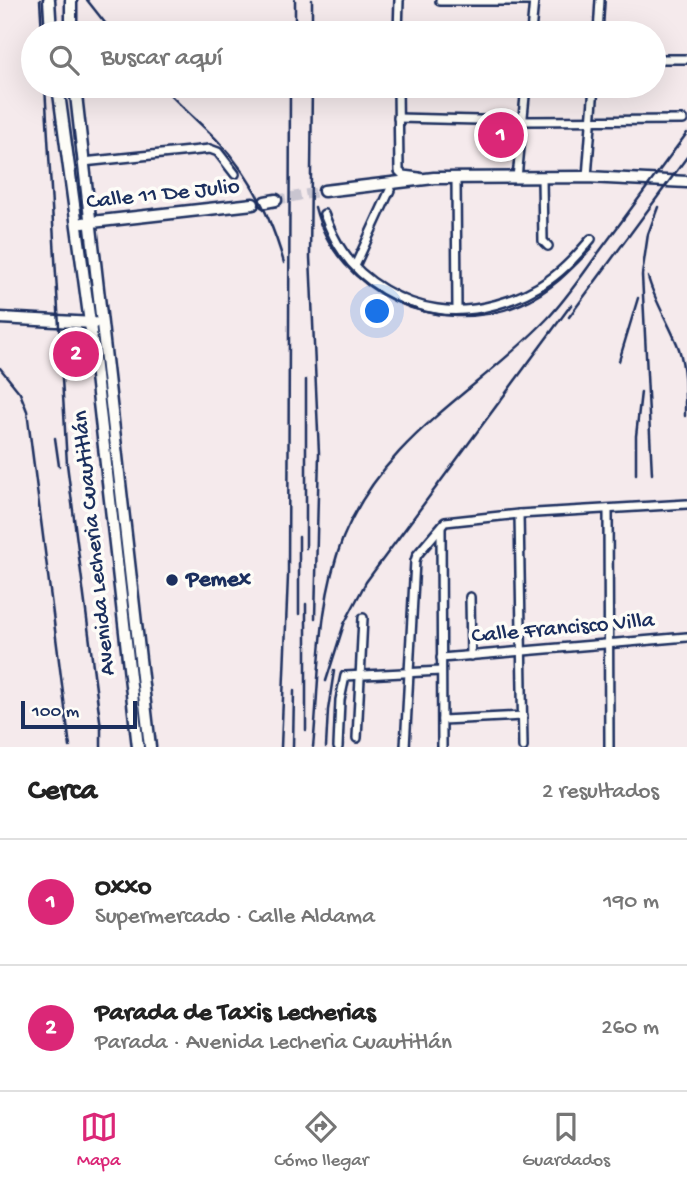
<!DOCTYPE html>
<html lang="es">
<head>
<meta charset="utf-8">
<style>
  :root { --surface:#fff; --page:#f2f2f2; --text:#222; --muted:#767676; --line:#e0e0e0; --accent:#db2777 }
  body { margin:0; font-family:"Gochi Hand",sans-serif; background:var(--page); color:var(--text) }
  .scale { position:absolute; left:21px; bottom:18px; width:116px; box-sizing:border-box; padding-left:7px; border:4px solid #1b2f5e; border-top:0; font-size:19px; line-height:24px; white-space:nowrap; color:#1b2f5e; -webkit-text-stroke:5px #fdfcf7; paint-order:stroke }
  .you { position:absolute; left:378px; top:312px; width:24px; height:24px; margin:-18px; border:5px solid #fff; border-radius:50%; background:#1a73e8; box-shadow:0 0 0 10px #1a73e833 }
  .badge { display:grid; place-items:center; width:46px; height:46px; border-radius:50%; background:var(--accent); color:#fff; font-size:23px; font-weight:700 }
  .pin { position:absolute; translate:-50% -50%; border:4px solid #fff; box-shadow:0 2px 7px #0006 }
  .list { margin:0; padding:0; list-style:none }
  h2 { display:flex; justify-content:space-between; align-items:center; height:91px; margin:0; padding:0 28px; font-size:30px }
  h2 small { font-size:23px; font-weight:400; color:var(--muted) }
  .list li { display:grid; grid-template-columns:46px 1fr auto; gap:21px; align-items:center; box-sizing:border-box; height:126px; padding:0 28px; border-top:2px solid var(--line) }
  .list b { display:block; font-size:26px; white-space:nowrap }
  .list p { margin:0; font-size:23px; white-space:nowrap; color:var(--muted) }
  .list em { font-size:23px; font-style:normal; color:var(--muted) }
  .icon { flex:none; width:38px; height:38px; fill:none; stroke:currentColor; stroke-width:2; stroke-linecap:round; stroke-linejoin:round }
  .map { position:relative; flex:none; width:687px; height:747px; overflow:hidden }
  .search { position:absolute; background:var(--surface); box-shadow:0 7px 28px #0002; left:21px; right:21px; top:21px; height:77px; display:flex; align-items:center; gap:18px; box-sizing:border-box; padding:0 24px; border-radius:38px; color:var(--muted); font-size:26px }
  .sheet { height:343px; background:var(--surface) }
  nav { display:flex; justify-content:space-around; align-items:center; box-sizing:border-box; height:98px; border-top:2px solid var(--line); background:var(--surface); font-size:19px; color:var(--muted) }
  nav a { display:grid; justify-items:center; gap:4px }
  nav .on { color:var(--accent) }
  .map>svg:first-child { display:block }
  .lines { fill:none; stroke-linecap:round; stroke-linejoin:round }
  .secondary-tunnel { stroke:#c9c5d0; stroke-width:10; stroke-dasharray:10 5; stroke-linecap:butt }
  .street-casing { stroke:#1b2f5e; stroke-width:12 }
  .secondary-casing { stroke:#1b2f5e; stroke-width:15 }
  .street { stroke:#fdfcf7; stroke-width:7 }
  .secondary { stroke:#fdfcf7; stroke-width:10 }
  .rail { stroke:#1b2f5e; stroke-width:2.5 }
  .poi-dot { fill:#1b2f5e; stroke:#fdfcf7; stroke-width:2.5 }
  .labels { text-anchor:middle; dominant-baseline:central; stroke-width:7; stroke-linejoin:round; paint-order:stroke }
  .street-label { font-size:23px; fill:#1b2f5e; stroke:#fdfcf7 }
  .poi-label { font-size:23px; font-weight:bold; fill:#1b2f5e; stroke:#fdfcf7; text-anchor:start }
</style>
</head>
<body>
<div class="map">
<svg width="687" height="747" viewBox="0 0 687 747">
  <rect width="100%" height="100%" fill="#f5eaec"/>
  <filter id="ink" filterUnits="userSpaceOnUse"><feTurbulence type="fractalNoise" baseFrequency=".0143" numOctaves="2"/><feDisplacementMap in="SourceGraphic" scale="14" xChannelSelector="R" yChannelSelector="G"/><feConvolveMatrix kernelMatrix="1 2 1 2 8 2 1 2 1" color-interpolation-filters="sRGB"/></filter>
  <g filter="url(#ink)">
    <g class="lines">
      <polyline class="secondary-tunnel" points="276,200 324,191"/>
      <defs>
        <g id="street">
          <polyline points="440,1 534,1"/>
          <polyline points="398,33 399,0"/>
          <polyline points="531,33 534,0"/>
          <polyline points="598,33 600,0"/>
          <polyline points="654,59 687,59"/>
          <polyline points="398,86 399,171 403,175 419,177"/>
          <polyline points="398,118 522,121 683,120"/>
          <polyline points="83,162 210,149 218,152 235,174"/>
          <polyline points="587,177 594,86"/>
          <polyline points="456,178 457,309"/>
          <polyline points="517,178 526,86"/>
          <polyline points="542,178 543,241 548,246"/>
          <path d="M324,214C329,227 335,241 343,252C363,282 402,304 437,309C473,315 520,301 549,280C565,269 578,254 591,239"/>
          <polyline points="355,266 390,190"/>
          <polyline points="608,509 609,747"/>
          <polyline points="519,514 523,747"/>
          <polyline points="441,528 442,747"/>
          <polyline points="470,597 471,656"/>
          <polyline points="441,658 687,637"/>
          <polyline points="442,720 523,716"/>
          <polyline points="357,738 363,618"/>
          <polyline points="338,747 340,700 345,676 441,671"/>
          <polyline points="405,747 415,561 417,555 445,522 519,514 687,504"/>
        </g>
        <g id="secondary">
          <polyline points="49,0 51,33"/>
          <polyline points="71,0 71,33"/>
          <polyline points="58,86 90,323 138,747"/>
          <polyline points="75,86 150,747"/>
          <polyline points="324,191 434,178 587,177 687,182"/>
          <polyline points="265,202 276,200"/>
          <polyline points="83,223 253,204"/>
          <polyline points="0,318 94,323"/>
        </g>
      </defs>
      <use href="#street" class="street-casing"/>
      <use href="#secondary" class="secondary-casing"/>
      <use href="#street" class="street"/>
      <use href="#secondary" class="secondary"/>
      <g class="rail">
        <polyline points="40,0 42,33"/>
        <polyline points="87,0 113,33"/>
        <polyline points="295,33 295,0"/>
        <polyline points="312,33 312,0"/>
        <polyline points="45,86 67,464 101,728 101,747"/>
        <path d="M162,86C179,105 198,121 216,139C250,174 271,216 284,263"/>
        <polyline points="312,86 310,257 319,453 315,618"/>
        <path d="M315,207C337,295 439,339 521,304C550,292 571,270 592,248"/>
        <path d="M648,277C655,303 670,324 679,349C686,371 685,394 685,416"/>
        <polyline points="569,317 687,157"/>
        <polyline points="619,361 638,298"/>
        <polyline points="0,368 20,393 27,411 70,747"/>
        <polyline points="306,380 306,548"/>
        <polyline points="55,438 59,466"/>
        <polyline points="636,474 636,436 641,392"/>
        <polyline points="652,474 642,275 648,234 658,207"/>
        <polyline points="299,614 299,537"/>
        <polyline points="326,681 344,624 366,582 571,305"/>
        <polyline points="306,730 306,604"/>
        <polyline points="281,747 288,576 290,86"/>
        <polyline points="293,747 294,691"/>
        <path d="M313,747C320,678 317,604 343,538C385,436 475,394 547,319C568,297 584,272 602,248C630,210 659,171 687,133"/>
        <polyline points="326,747 328,710 334,671"/>
      </g>
    </g>
  </g>
  <circle class="poi-dot" cx="172" cy="580" r="7"/>
  <g class="labels">
    <g class="street-label">
      <text transform="translate(163 195) rotate(-6)">Calle 11 De Julio</text>
      <text transform="translate(95 543) rotate(-96)">Avenida Lecheria Cuautitlán</text>
      <text transform="translate(563 629) rotate(-5)">Calle Francisco Villa</text>
    </g>
    <g class="poi-label">
      <text x="186" y="580">Pemex</text>
    </g>
  </g>
</svg>
<div class="scale">100 m</div>
<div class="you"></div>
<div class="pin badge" style="left:501px;top:135px">1</div>
<div class="pin badge" style="left:76px;top:354px">2</div>
<div class="search"><svg class="icon" aria-label="search" viewBox="0 0 24 24"><circle cx="10" cy="10" r="6"/><path d="M15 15l6 6"/></svg>Buscar aquí</div>
</div>
<section class="sheet">
<h2>Cerca<small>2 resultados</small></h2>
<ul class="list">
<li><span class="badge">1</span><div><b>Oxxo</b><p>Supermercado · Calle Aldama</p></div><em>190 m</em></li>
<li><span class="badge">2</span><div><b>Parada de Taxis Lecherias</b><p>Parada · Avenida Lecheria Cuautitlán</p></div><em>260 m</em></li>
</ul>
</section>
<nav>
<a class="on"><svg class="icon" aria-label="map" viewBox="0 0 24 24"><path d="M3 6l6-2 6 2 6-2v14l-6 2-6-2-6 2zM9 4v14M15 6v14"/></svg>Mapa</a>
<a><svg class="icon" aria-label="directions" viewBox="0 0 24 24"><path d="M12 3l9 9-9 9-9-9zM9 14v-3h6M13 9l2 2-2 2"/></svg>Cómo llegar</a>
<a><svg class="icon" aria-label="saved" viewBox="0 0 24 24"><path d="M7 4h10v16l-5-4-5 4z"/></svg>Guardados</a>
</nav>
</body>
</html>
